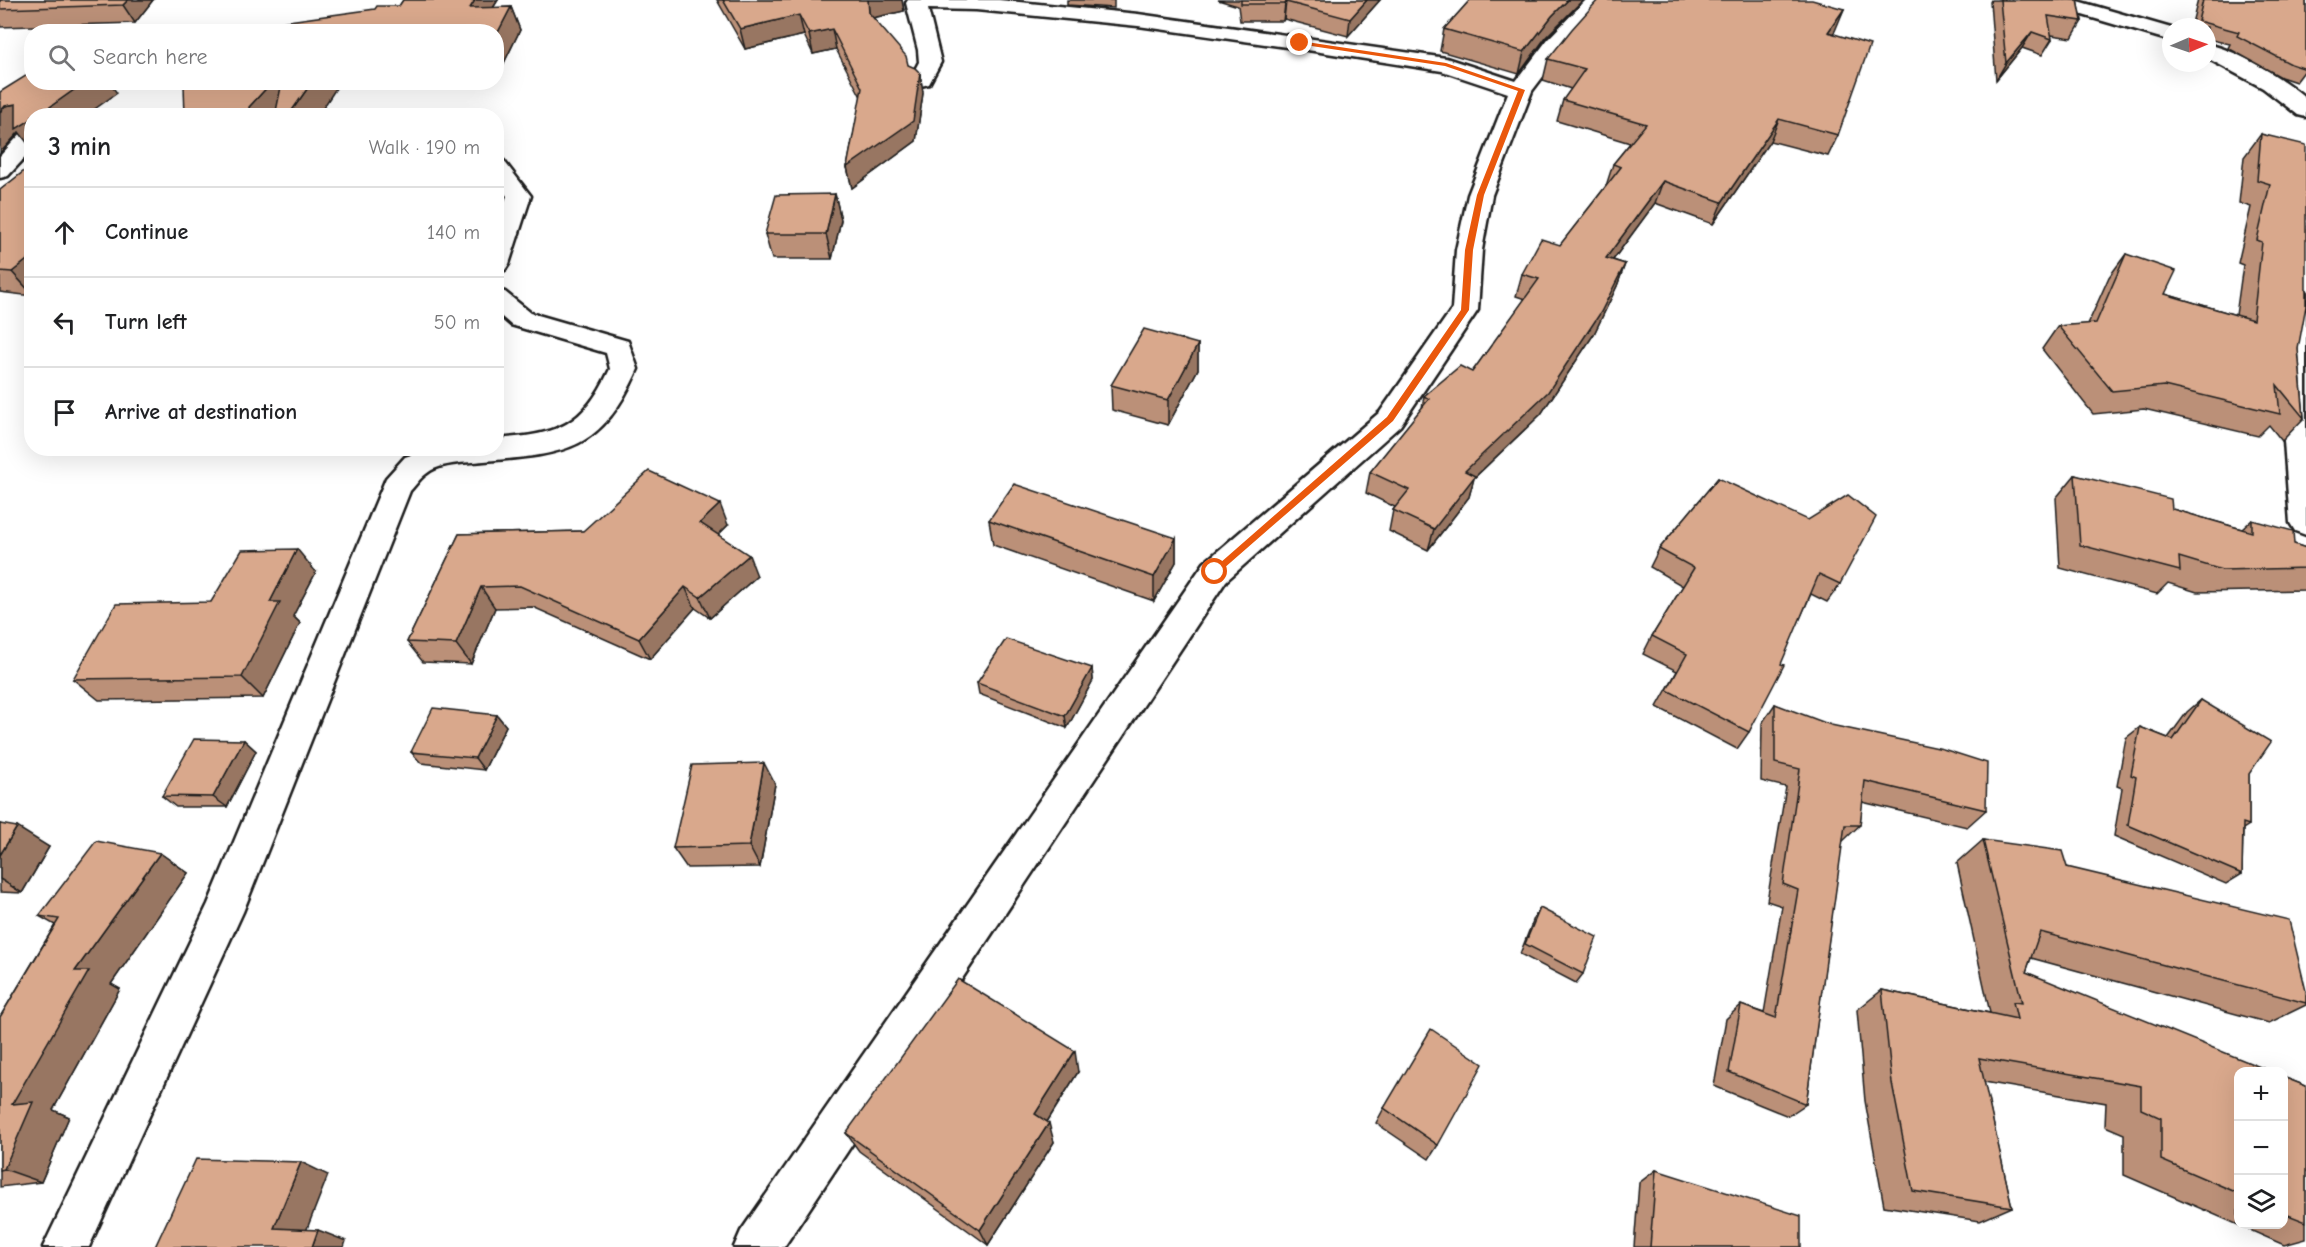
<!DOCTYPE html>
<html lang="en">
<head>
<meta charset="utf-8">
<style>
  :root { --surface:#fff; --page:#f6f6f6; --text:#202124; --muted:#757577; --line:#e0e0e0 }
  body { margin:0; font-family:"Comic Neue",sans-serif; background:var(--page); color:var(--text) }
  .controls { position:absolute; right:18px; bottom:18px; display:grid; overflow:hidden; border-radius:12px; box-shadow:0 6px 24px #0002 }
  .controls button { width:54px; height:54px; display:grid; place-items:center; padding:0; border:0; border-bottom:2px solid var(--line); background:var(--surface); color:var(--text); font:30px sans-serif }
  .compass { position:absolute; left:2162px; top:18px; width:54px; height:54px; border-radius:50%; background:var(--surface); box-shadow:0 6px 24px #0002; rotate:88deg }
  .stop { position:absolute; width:18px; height:18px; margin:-14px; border:4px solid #ea580c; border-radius:50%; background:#fff }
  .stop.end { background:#ea580c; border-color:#fff; box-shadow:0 2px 6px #0008 }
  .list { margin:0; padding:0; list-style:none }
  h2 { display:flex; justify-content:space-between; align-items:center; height:78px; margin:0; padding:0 24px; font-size:26px }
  h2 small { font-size:20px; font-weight:400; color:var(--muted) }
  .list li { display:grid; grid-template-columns:39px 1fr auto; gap:18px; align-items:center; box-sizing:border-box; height:90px; padding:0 24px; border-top:2px solid var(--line) }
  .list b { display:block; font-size:22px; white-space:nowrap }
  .list em { font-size:20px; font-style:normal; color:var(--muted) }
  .icon { flex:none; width:33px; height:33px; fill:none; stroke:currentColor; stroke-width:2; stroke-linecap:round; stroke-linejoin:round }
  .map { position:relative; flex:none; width:2306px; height:1247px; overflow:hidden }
  .search { position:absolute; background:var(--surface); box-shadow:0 6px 24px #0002; left:24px; top:24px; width:480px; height:66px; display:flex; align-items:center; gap:15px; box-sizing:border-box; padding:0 21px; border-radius:24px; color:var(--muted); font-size:22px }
  .panel { position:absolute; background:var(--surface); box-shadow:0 6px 24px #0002; left:24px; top:108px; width:480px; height:348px; border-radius:24px }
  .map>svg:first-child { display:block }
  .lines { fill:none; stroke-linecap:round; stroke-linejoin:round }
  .minor-casing { stroke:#1c1c1c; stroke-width:5 }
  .minor { fill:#fff; fill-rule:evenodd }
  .wall { fill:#bb9078; stroke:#1c1c1c; stroke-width:1.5 }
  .shaded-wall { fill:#987662; stroke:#1c1c1c; stroke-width:1.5 }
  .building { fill:#d9a88c; stroke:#1c1c1c; stroke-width:1.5 }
  .route { fill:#ea580c }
</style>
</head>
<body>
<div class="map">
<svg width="2306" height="1247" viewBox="0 0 2306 1247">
  <rect width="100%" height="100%" fill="#fff"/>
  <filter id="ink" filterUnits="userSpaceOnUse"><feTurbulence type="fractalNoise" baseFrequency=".0167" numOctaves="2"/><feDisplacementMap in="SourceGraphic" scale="12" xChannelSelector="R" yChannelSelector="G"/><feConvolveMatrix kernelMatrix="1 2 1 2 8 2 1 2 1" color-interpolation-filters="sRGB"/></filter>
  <g filter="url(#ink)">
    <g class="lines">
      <defs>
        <g id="minor">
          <polygon points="908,0 999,0 1138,14 1446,58 1516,81 1548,39 1586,0 1608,0 1564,49 1532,91 1492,195 1482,250 1478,310 1474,316 1400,426 1226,581 784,1247 734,1247 741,1231 1204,563 1380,412 1452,309 1456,250 1468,195 1508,93 1442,71 1301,49 1138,26 976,10 928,9 941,62 929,84 921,86 913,84 910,79 919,62 918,50 906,3"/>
          <polygon points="2042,0 2074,0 2171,28 2171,41 2045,4"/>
          <path d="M2207,44C2239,51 2281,77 2306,98V117L2298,115L2263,88L2207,58Z"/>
          <polygon points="32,128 32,150 8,176 0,178 0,156 24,130"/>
          <polygon points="496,159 504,161 531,196 509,264 505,270 496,272 496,224 507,196 496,183"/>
          <path d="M496,290L505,292L531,313L628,341L638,369C601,451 568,454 484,461C466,463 440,462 426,474C420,478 415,486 410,491L243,912L89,1247H43L208,904L386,478L405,457L433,448H496V439C558,434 582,428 610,369L606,353L511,325L496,312Z"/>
          <polygon points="2306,291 2306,535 2295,531 2290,523 2279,372 2293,300 2297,294"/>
        </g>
      </defs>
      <use href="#minor" class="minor-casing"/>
      <use href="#minor" class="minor"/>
    </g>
    <g class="wall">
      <polygon points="0,0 153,0 135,23 0,27"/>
      <polygon points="403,0 498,0 493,8 511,7 520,30 501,69 496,69 496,32 399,6"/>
      <polygon points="717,0 902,0 904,11 873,18 908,65 920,73 923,93 916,141 852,188 847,167 861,97 836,49 813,54 804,35 745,49"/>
      <polygon points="1067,0 1114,0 1114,8 1067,5"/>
      <polygon points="1218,0 1380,0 1348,36 1284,19 1283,21 1240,21 1238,6"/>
      <polygon points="1470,0 1583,0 1546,37 1519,74 1440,51 1444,29"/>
      <polygon points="1991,0 2078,0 2082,21 2072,38 2051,35 2052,39 2042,55 2022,48 1996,80 1990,2"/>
      <polygon points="2198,0 2306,0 2306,69 2296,82 2281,77 2228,48 2230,44 2207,39 2207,27 2191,27"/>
      <polygon points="1844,9 1832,34 1838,135 1828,156 1770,141 1713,224 1655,203 1613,260 1625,264 1617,286 1594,334 1541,414 1474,478 1469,497 1428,550 1389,531 1393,510 1395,507 1366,493 1370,472 1422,408 1424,396 1472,372 1525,299 1516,296 1522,274 1560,245 1606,186 1613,164 1630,143 1557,121 1563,100 1571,89 1543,80 1548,59"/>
      <polygon points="2261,134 2298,349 2304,418 2282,441 2269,425 2258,436 2144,409 2093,414 2042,349 2058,326 2088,324 2109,277 2126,254 2165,294 2236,315 2243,265 2238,263 2251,207 2239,203 2244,157"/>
      <polygon points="32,165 32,296 0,292 0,190"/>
      <polygon points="835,194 841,220 832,259 772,259 765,234"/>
      <polygon points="1198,344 1198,369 1168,425 1112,410 1111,385"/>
      <polygon points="2075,475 2172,509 2242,529 2252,520 2294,544 2306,548 2306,590 2197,592 2168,583 2157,594 2060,568 2056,498"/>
      <polygon points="1718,478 1840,584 1827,602 1811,594 1749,732 1737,749 1657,707 1677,671 1643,654 1652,636 1683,586 1650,567 1659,549"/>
      <polygon points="989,520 1176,538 1176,562 1154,601 993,545"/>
      <polygon points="728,525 718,535 757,576 710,618 695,608 650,659 533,607 495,608 471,664 423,662 407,642 459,534 583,531"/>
      <polygon points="316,572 293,616 300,623 263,698 99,700 73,679 211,602"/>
      <polygon points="1092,668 1093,680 1067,728 979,694 977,683"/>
      <polygon points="2201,700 2249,774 2249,825 2243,829 2242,874 2226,884 2114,836 2122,788 2117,786 2126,738 2140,727 2168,738 2187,712"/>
      <polygon points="1775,704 1986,810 1967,827 1862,802 1860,825 1842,842 1806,1104 1788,1116 1714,1086 1726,1019 1741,1005 1764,1013 1782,906 1767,901 1786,787 1761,781 1762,723"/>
      <polygon points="497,715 506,726 484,770 421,763 411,752"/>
      <polygon points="244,740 256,751 227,807 176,807 162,796"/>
      <polygon points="775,784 760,867 687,868 673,848"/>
      <polygon points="0,824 49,847 22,893 0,892"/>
      <polygon points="1983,840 2067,867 2306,991 2306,1005 2269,1023 2031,958 2026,972 2238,1071 2238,1224 2283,1224 2283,1077 2306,1086 2306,1239 2284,1245 2124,1175 2124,1134 2105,1126 2106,1103 1984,1082 2012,1207 1980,1221 1884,1206 1865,1101 1857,1010 1882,990 1990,1013 1957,863"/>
      <polygon points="160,853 188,873 111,984 120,989 53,1110 69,1117 41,1182 0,1187 0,1017 55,925 39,916"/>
      <polygon points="1540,908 1583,974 1576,983 1520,954 1534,918"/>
      <polygon points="1078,1072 1047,1122 1054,1142 988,1245 859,1151 846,1133"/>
      <polygon points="1384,1108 1438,1145 1429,1159 1376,1123"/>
      <polygon points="1656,1170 1801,1247 1634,1247 1639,1183"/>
    </g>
    <g class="shaded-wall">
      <polygon points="128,0 153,0 135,23 123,5"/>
      <polygon points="475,0 498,0 479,30 470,8"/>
      <polygon points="868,0 902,0 904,11 872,18 869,13"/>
      <polygon points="1367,0 1380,0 1348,36 1350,19"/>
      <polygon points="1568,0 1583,0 1546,37 1519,74 1524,52 1552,16"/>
      <polygon points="1286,2 1284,19 1283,21 1285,4"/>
      <polygon points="511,7 520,30 501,69 496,59 496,36"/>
      <polygon points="1844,9 1835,31 1818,54 1828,32"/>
      <polygon points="799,15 804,35 745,49 740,29"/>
      <polygon points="832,29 836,49 813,54 809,34"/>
      <polygon points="2032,32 2022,48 1996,80 2006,63"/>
      <polygon points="920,73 923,93 916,141 852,188 847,167"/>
      <polygon points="85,82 109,82 117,93 85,116 37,116"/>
      <polygon points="272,82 293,82 276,116 250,116 249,107"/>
      <polygon points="312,82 340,82 318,116 288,116"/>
      <polygon points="16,104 32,119 32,149 19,132 0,153 0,112 5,106"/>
      <polygon points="1779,119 1770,141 1713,224 1722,202"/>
      <polygon points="1663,181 1655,203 1598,280 1606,258"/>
      <polygon points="835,194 841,220 832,259 826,234"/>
      <polygon points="32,256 32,294 12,272"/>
      <polygon points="1625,264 1617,286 1594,334 1541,414 1474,478 1469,497 1428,550 1434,529 1465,471"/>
      <polygon points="1198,344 1198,369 1168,425 1168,400"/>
      <polygon points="720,504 728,525 709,544 700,523"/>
      <polygon points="1176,538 1176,562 1154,601 1154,577"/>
      <polygon points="297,549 316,572 293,616 300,623 263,698 242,677 270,602"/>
      <polygon points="749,555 757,576 710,618 700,597"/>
      <polygon points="481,587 495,608 471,664 456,644"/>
      <polygon points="685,587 695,608 650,659 639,639"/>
      <polygon points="1092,668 1093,680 1067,728 1065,716"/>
      <polygon points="497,715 506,726 484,770 475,758"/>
      <polygon points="244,740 256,751 227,807 213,797"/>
      <polygon points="764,763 775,784 760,867 749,846"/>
      <polygon points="17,827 49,847 22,893 0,879 0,855"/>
      <polygon points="160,853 188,873 111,984 120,989 53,1110 69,1117 41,1182 4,1169 12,1104 75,971"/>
      <polygon points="1075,1051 1078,1072 1040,1133 1035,1114"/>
      <polygon points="1049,1123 1054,1142 988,1245 980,1230"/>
      <polygon points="301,1162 328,1175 303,1239 274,1228"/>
      <polygon points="318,1230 346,1241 344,1247 312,1247"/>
    </g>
    <g class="building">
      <polygon points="0,0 128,0 123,5 0,9"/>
      <polygon points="403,0 475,0 470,8 511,7 496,36 496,32 260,32 260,25 375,9 377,6 399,6"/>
      <polygon points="723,0 868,0 869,13 906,56 908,65 915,68 920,73 913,121 847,167 862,88 832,29 809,34 799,15 740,29"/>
      <polygon points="1241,0 1367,0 1350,19 1286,2 1285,4 1241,4"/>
      <polygon points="1470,0 1568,0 1552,16 1524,52 1444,29"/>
      <polygon points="1598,0 1812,0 1844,9 1828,32 1870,45 1838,135 1779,119 1722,202 1663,181 1606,258 1625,264 1601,312 1548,392 1465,471 1475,476 1434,529 1393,510 1409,490 1370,472 1429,399 1424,396 1460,366 1472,372 1539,279 1522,274 1541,239 1560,245 1621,167 1613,164 1646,124 1563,100 1585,69 1548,59 1572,29"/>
      <polygon points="2000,0 2078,0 2082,21 2048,16 2052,39 2032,32 2006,63"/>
      <polygon points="2203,0 2306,0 2306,69 2291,64 2237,36 2239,32 2198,21"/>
      <polygon points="32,72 32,82 85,82 37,116 32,116 32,119 16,129 16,104 5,106 0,112 0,92"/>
      <polygon points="196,82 272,82 249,107 250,116 185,116 184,85"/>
      <polygon points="282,82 312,82 288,116 275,116"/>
      <polygon points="2261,134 2306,145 2306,306 2298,349 2304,418 2277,385 2280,414 2164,386 2112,391 2058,326 2096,323 2126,254 2176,271 2165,294 2253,320 2262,242 2257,240 2270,184 2257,180"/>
      <polygon points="32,165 32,256 12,272 0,271 0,190"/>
      <polygon points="835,194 826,234 765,234 776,195"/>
      <polygon points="1144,329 1198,344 1168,400 1111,385"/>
      <polygon points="649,471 720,504 700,523 749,555 700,597 685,587 639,639 520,586 481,587 456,644 407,642 459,534 583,531"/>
      <polygon points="2075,475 2171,499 2172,509 2252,532 2252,520 2293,531 2294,544 2306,548 2306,568 2222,570 2179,557 2180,571 2080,545"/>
      <polygon points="1718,478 1808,520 1848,495 1876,517 1840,584 1819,574 1781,664 1784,665 1749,732 1667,690 1687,654 1652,636 1694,568 1659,549"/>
      <polygon points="1014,484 1176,538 1154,577 989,520"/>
      <polygon points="297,549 270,602 280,602 242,677 73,679 116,604 211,602 242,550"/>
      <polygon points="1006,639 1092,668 1065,716 977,683"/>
      <polygon points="2201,700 2271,742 2249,774 2249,825 2243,823 2242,874 2128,825 2136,777 2131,775 2140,727 2173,740"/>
      <polygon points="1775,704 1831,725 1943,749 1987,763 1986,810 1865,781 1860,825 1845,825 1806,1104 1729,1072 1741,1005 1776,1018 1798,890 1783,884 1800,769 1775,763"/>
      <polygon points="433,708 497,715 475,758 411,752"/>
      <polygon points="194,739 244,740 213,797 162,796"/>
      <polygon points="764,763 749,846 673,848 692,765"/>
      <polygon points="0,824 17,827 0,855"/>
      <polygon points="1983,840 2062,851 2067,867 2289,920 2306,991 2306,1003 2040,932 2026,972 2270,1071 2238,1071 2238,1193 2161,1160 2161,1118 2141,1109 2141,1086 1979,1058 2012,1207 1913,1191 1892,1083 1882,990 2017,1019 2013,1002 2022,1003"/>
      <polygon points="96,841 160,853 75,971 89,971 12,1104 33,1102 4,1169 0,1170 0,1017 59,919 39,916"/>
      <polygon points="1540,908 1597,937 1583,974 1525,944"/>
      <polygon points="958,979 1075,1051 1035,1114 1049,1123 980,1230 846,1133"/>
      <polygon points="1431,1029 1483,1064 1438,1145 1384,1108"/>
      <polygon points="2283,1077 2306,1086 2306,1222 2283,1213"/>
      <polygon points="196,1159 301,1162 274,1228 318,1230 312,1247 155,1247"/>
      <polygon points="1656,1170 1801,1216 1801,1247 1650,1247"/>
    </g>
  </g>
  <polygon class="route" points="1300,41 1446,63 1525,90 1484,195 1473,250 1469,310 1393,421 1215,576 1211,572 1212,570 1387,417 1461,310 1465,250 1477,195 1518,91 1445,66 1298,44"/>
</svg>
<div class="controls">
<button>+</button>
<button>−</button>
<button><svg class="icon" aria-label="layers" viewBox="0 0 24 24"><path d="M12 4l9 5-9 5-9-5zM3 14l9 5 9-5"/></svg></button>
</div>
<svg class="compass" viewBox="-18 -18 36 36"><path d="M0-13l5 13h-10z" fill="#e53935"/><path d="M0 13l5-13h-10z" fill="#757577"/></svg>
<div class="stop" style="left:1215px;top:572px"></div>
<div class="stop end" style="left:1300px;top:43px"></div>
<div class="search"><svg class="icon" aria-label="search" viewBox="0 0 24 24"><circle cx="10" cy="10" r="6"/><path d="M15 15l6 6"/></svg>Search here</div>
<section class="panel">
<h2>3 min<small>Walk · 190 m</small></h2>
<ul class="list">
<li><svg class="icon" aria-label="ahead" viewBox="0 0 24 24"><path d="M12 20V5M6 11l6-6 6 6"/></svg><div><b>Continue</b></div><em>140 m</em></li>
<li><svg class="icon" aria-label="left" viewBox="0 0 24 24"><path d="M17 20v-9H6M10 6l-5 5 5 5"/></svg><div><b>Turn left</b></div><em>50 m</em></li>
<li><svg class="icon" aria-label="arrive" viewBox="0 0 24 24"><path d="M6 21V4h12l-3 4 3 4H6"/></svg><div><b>Arrive at destination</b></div></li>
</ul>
</section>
</div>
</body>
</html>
